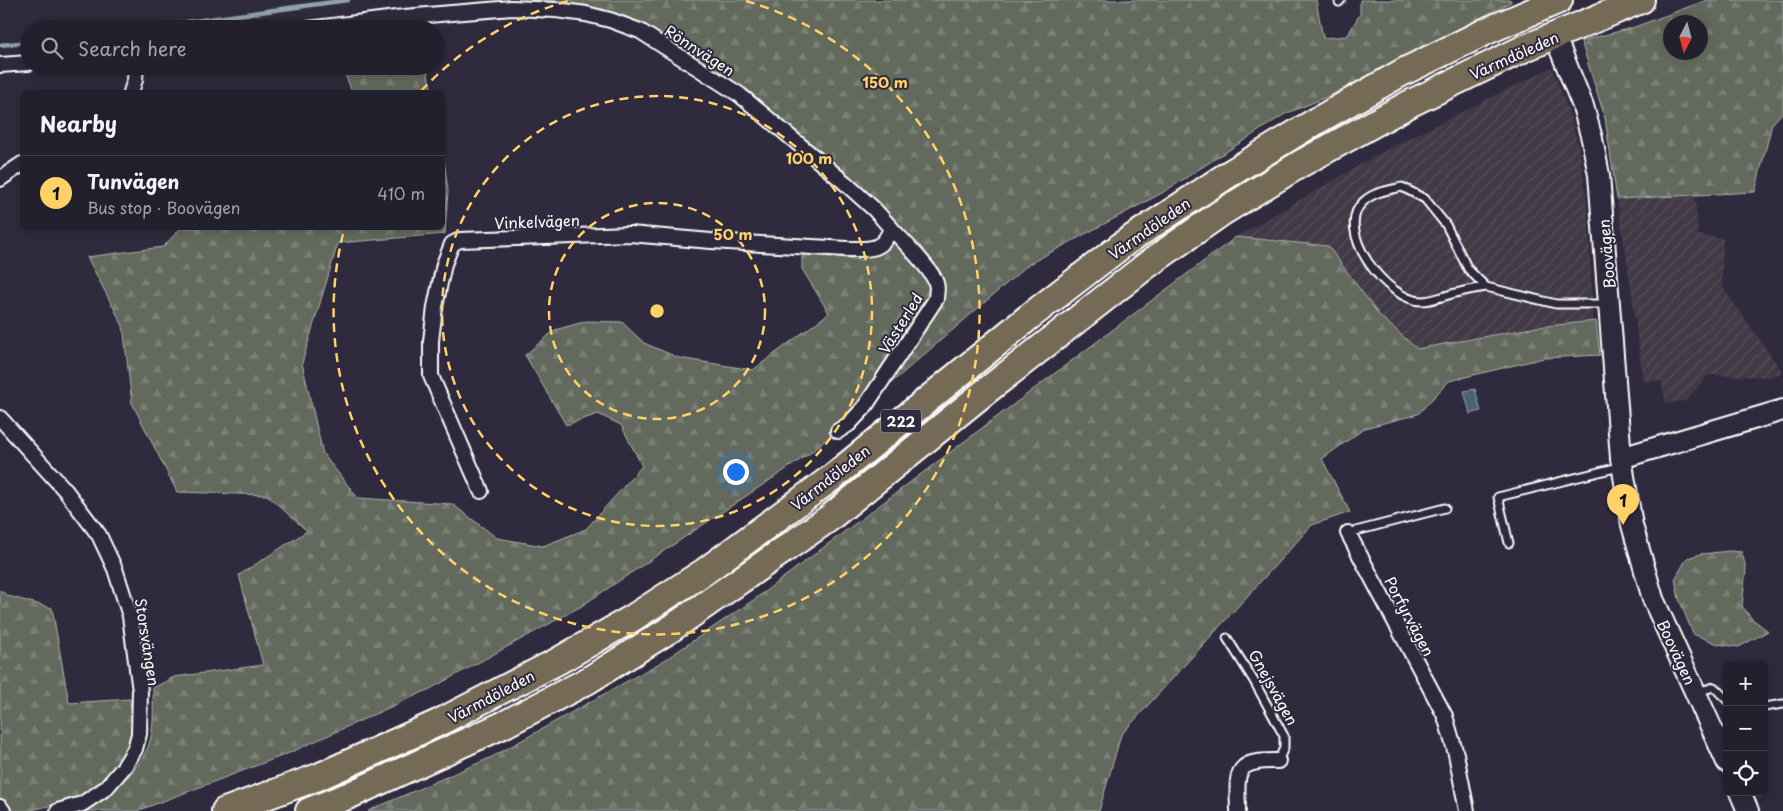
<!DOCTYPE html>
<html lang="en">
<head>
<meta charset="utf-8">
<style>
  :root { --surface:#23202e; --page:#2f2d3a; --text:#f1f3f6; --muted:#a3a3aa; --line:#403e4a; --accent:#ffd166 }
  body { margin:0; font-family:"Playpen Sans",sans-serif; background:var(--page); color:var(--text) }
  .controls { position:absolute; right:15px; bottom:15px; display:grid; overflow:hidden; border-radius:8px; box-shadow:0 2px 12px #0003 }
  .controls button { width:45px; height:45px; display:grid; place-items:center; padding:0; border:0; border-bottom:1px solid var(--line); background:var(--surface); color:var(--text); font:25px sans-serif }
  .compass { position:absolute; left:1663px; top:15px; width:45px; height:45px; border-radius:50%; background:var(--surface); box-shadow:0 2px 12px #0003; rotate:186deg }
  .you { position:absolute; left:735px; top:471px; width:18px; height:18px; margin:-12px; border:4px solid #fff; border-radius:50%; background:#1a73e8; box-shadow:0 0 0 8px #1a73e833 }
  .badge { display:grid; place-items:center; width:32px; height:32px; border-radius:50%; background:var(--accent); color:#111; font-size:16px; font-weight:700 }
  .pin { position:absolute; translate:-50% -41px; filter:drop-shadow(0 1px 2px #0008) }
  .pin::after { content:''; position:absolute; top:26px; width:18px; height:15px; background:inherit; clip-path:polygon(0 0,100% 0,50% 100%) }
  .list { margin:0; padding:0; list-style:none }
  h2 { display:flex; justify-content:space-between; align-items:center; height:65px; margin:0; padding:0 20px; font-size:21px }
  h2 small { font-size:16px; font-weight:400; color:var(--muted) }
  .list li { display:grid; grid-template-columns:32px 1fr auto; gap:15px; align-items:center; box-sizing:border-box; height:75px; padding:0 20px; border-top:1px solid var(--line) }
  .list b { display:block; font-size:19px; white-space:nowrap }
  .list p { margin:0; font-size:16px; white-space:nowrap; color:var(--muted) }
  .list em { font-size:16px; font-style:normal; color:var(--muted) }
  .icon { flex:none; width:28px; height:28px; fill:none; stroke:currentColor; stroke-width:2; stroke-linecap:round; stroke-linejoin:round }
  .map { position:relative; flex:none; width:1783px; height:811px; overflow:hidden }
  .search { position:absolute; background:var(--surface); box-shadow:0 2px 12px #0003; left:20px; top:20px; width:425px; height:55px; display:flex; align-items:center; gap:12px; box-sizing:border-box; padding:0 18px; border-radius:28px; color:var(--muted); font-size:19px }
  .panel { position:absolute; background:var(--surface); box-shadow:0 2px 12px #0003; left:20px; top:90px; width:425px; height:140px; border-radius:8px }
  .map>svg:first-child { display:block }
  .industrial { fill:url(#industrial-furrows) }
  .forest { fill:url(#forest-firs); stroke:#b1b4ae; fill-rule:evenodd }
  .water { fill:#4b6375; stroke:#93a1ac }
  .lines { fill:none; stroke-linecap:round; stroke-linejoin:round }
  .stream { stroke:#93a1ac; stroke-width:4.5 }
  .lane-casing { stroke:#fff; stroke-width:11 }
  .street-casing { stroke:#fff; stroke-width:18 }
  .secondary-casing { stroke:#fff; stroke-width:24 }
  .highway-casing { stroke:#fff; stroke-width:30 }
  .lane { stroke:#2f2a3d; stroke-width:7 }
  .street { stroke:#2f2a3d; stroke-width:14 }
  .secondary { stroke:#2f2a3d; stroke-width:20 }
  .highway { stroke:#756a55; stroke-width:26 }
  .ring { fill:none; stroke:#ffd166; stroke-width:2.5; stroke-dasharray:9 6 }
  .labels { text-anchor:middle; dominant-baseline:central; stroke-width:4; stroke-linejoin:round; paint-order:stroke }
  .shield { fill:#2f2a3d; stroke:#c1bfc5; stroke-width:1 }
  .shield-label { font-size:14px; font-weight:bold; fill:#fff }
  .street-label { font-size:15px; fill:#fff; stroke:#2f2a3d }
  .centre { fill:#ffd166; stroke:#2f2a3d; stroke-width:2.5 }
  .ring-label { font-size:15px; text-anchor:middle; font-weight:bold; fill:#ffd166; stroke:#2f2a3d; stroke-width:4; stroke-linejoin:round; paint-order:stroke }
</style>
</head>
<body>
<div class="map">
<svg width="1783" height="811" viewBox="0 0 1783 811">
  <defs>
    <pattern id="industrial-furrows" width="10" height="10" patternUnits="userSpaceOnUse" patternTransform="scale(1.25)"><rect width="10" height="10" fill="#433a47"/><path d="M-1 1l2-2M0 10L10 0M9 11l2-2" fill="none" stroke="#564e59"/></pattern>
    <pattern id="forest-firs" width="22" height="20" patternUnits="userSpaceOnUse" patternTransform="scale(1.25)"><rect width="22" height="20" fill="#636a5d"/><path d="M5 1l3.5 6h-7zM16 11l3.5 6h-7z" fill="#7a8075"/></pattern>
  </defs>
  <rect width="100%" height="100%" fill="#2f2a3d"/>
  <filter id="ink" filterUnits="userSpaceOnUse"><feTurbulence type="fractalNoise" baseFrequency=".02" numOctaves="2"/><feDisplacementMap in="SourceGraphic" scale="10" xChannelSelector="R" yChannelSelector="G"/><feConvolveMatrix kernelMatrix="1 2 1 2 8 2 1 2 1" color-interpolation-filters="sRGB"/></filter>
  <g filter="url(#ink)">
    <g class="industrial">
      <polygon points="1552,67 1569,112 1578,144 1585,186 1589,225 1593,321 1537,327 1417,349 1379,315 1328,246 1236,237 1382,152"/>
      <polygon points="1695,194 1698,235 1723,238 1722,286 1783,373 1767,377 1708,375 1686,401 1666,403 1661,381 1643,381 1631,288 1617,199"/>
    </g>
    <g class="forest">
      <path d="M523,0H1316L1323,38L1347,36L1360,14V0H1511V2L1329,96L1285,114L1162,193L1029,264L809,454L580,607L430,689L287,754L137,811H86C110,795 136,774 148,747C155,729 153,707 153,688L174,677L263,665L239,575L307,531L267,495L177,492L132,403L123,326L87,257L163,247L181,228H442L443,151L448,191L445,234L338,243L302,363L323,454L358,498L452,504L497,538L543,546L586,529L642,466L621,425L598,414L566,425L525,355L555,330L587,321L622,322L644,343L679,358L753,370L829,313L802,269V253L862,260L893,217L763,106L655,32L603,9Z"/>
      <path d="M1707,0H1783V112L1772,124L1755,192L1617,199L1605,118L1581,41L1632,28ZM1670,22H1700V52H1670Z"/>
      <polygon points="359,66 426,66 432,92 352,92 343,69"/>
      <polygon points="1236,237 1328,246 1379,315 1417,349 1537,327 1596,321 1600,355 1544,358 1449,381 1418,414 1365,428 1322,459 1350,512 1312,525 1121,735 1099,811 368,811 492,757 663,661 755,599"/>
      <polygon points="1730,551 1742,552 1746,569 1742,606 1751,618 1768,631 1739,647 1718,644 1693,634 1679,599 1675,579 1687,558 1701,554"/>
      <polygon points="0,590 8,596 52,608 69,703 130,699 133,733 127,751 108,779 78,799 27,811 11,811 0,798"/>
    </g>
    <polygon class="water" points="1475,389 1481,411 1470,414 1464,391"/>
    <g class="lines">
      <g class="stream">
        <polyline points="135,29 348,0"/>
        <polyline points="0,45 29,42"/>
      </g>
      <defs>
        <g id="lane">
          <polyline points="1339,2 1341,0"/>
          <path d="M1486,287C1472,289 1458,292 1445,296C1438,298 1429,301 1422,301C1387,301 1333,230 1363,202C1373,192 1389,190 1402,187L1425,199L1446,225L1468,269L1486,287L1556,304H1607"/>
          <polyline points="1348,533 1445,508"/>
          <polyline points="1509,543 1498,497 1619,467"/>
          <polyline points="1227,638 1254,681 1284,736 1284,748 1278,761"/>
          <polyline points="1697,692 1714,687 1727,700"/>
          <polyline points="1764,707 1783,704"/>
        </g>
        <g id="street">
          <path d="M308,29L404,17L512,8L556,10L586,14L610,20L640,31L740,95L844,182L874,209L891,228C883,252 869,249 847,249L711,241L630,234L460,240L452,244L444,264L435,307L431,341V376L481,491"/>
          <polyline points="0,65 29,63"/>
          <polyline points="131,92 135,80 136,66"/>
          <polyline points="0,179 22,164"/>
          <polyline points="0,418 65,490 99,535 115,569 130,616 140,691 139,734 135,749 124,767 106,788 82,804 58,811"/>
          <path d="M838,431L849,424L864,408L936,299C936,294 938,288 936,283C932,269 902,240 891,228"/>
          <polyline points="1348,533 1445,716 1456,754 1467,811"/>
          <polyline points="0,807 3,811"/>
          <path d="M1238,811C1237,772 1233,760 1278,761"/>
        </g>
        <g id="secondary">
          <polyline points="1560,49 1583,106 1592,139 1599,175 1621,458 1632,525 1653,599 1727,762"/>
          <polyline points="1621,458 1783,410"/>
          <polyline points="1740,792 1748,811"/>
        </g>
        <g id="highway">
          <polyline points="225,811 318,777 438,723 558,661 631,619 704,572 834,476 1029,317 1126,242 1229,174 1313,123 1403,72 1489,30 1559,0"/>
          <polyline points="309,811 350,795 503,725 587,681 669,630 828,519 986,391 1147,265 1221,213 1300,164 1411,103 1525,48 1641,0"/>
        </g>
      </defs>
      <use href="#lane" class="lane-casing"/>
      <use href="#street" class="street-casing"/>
      <use href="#secondary" class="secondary-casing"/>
      <use href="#highway" class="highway-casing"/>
      <use href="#lane" class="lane"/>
      <use href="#street" class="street"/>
      <use href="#secondary" class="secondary"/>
      <use href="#highway" class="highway"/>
    </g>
  </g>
  <g class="ring">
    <circle cx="657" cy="311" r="108"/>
    <circle cx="657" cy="311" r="215"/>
    <path d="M421 91A323 323 0 0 1 568 1M746 1A323 323 0 1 1 344 230"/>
  </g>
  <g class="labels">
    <rect class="shield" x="881" y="409.5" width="40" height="23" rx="4"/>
    <g class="shield-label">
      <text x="901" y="421">222</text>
    </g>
    <g class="street-label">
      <text transform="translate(700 50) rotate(33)">Rönnvägen</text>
      <text transform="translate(1514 55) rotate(-24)">Värmdöleden</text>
      <text transform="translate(537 221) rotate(-2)">Vinkelvägen</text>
      <text transform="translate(1149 228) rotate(-35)">Värmdöleden</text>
      <text transform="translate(1606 254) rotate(-95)">Boovägen</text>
      <text transform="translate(900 323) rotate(-58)">Västerled</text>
      <text transform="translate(830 477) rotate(-38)">Värmdöleden</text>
      <text transform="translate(1410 616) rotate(62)">Porfyrvägen</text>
      <text transform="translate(148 642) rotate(81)">Storsvängen</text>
      <text transform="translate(1677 652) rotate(65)">Boovägen</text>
      <text transform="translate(1274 687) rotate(61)">Gnejsvägen</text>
      <text transform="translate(491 696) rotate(-28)">Värmdöleden</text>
    </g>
  </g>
  <circle cx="657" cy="311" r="8" class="centre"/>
  <g class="ring-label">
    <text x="885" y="88">150 m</text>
    <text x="809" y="164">100 m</text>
    <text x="733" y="240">50 m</text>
  </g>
</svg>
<div class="controls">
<button>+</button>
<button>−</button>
<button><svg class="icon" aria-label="locate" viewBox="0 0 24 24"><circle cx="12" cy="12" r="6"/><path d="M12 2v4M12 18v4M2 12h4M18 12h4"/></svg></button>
</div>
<svg class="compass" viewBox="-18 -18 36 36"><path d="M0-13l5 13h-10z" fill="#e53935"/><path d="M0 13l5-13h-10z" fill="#a3a3aa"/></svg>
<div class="you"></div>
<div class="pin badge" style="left:1623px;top:525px">1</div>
<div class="search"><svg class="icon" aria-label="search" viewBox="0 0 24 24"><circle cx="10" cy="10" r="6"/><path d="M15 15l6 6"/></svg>Search here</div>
<section class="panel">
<h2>Nearby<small></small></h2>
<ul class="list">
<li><span class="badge">1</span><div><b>Tunvägen</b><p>Bus stop · Boovägen</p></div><em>410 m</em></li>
</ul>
</section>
</div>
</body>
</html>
